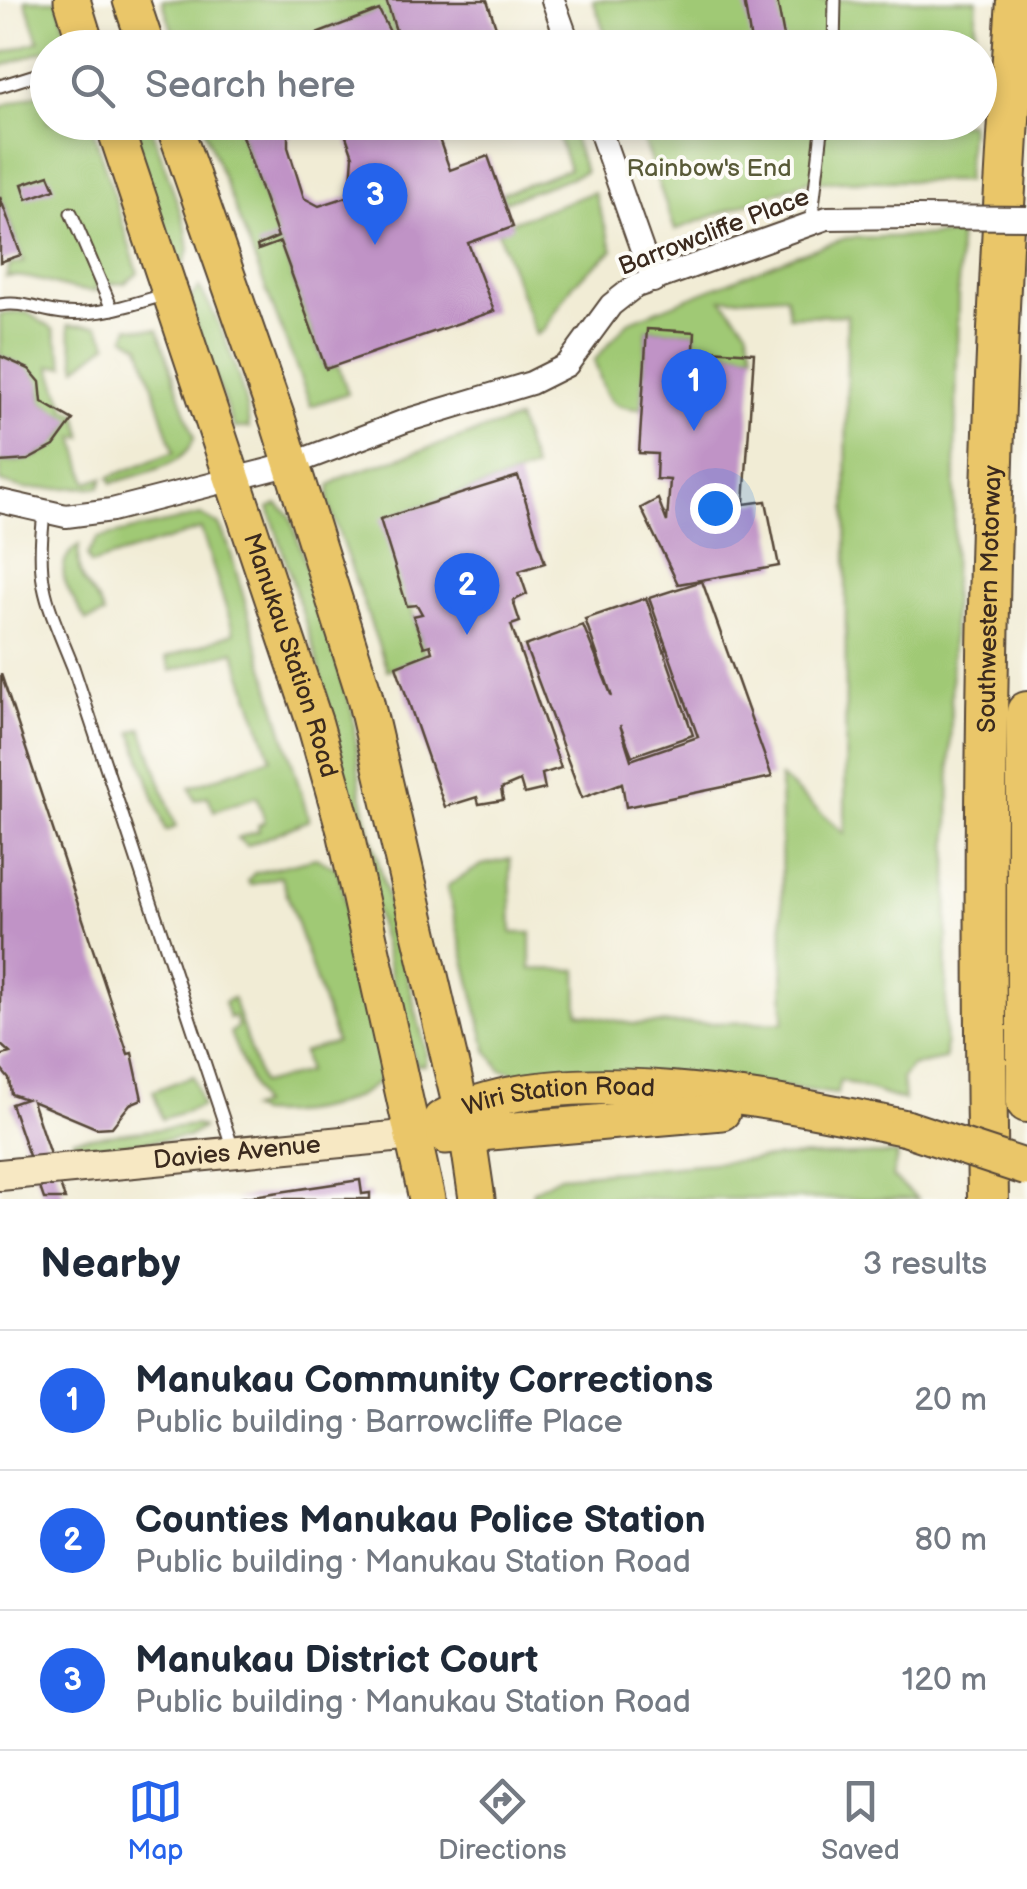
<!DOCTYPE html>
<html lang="en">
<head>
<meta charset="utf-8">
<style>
  :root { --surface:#fff; --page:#f2f2f3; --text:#1f2937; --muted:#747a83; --line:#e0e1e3; --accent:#2563eb }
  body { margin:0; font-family:"Balsamiq Sans",sans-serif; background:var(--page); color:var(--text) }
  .you { position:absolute; left:715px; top:508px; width:35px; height:35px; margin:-25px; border:8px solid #fff; border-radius:50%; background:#1a73e8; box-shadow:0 0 0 15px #1a73e833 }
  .badge { display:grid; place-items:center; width:65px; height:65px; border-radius:50%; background:var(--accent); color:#fff; font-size:32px; font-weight:700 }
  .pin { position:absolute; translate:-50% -82px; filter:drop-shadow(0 2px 5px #0008) }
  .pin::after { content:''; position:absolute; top:52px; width:35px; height:30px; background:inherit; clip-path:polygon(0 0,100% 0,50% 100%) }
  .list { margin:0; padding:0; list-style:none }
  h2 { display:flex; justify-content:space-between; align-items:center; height:130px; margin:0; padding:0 40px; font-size:42px }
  h2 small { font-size:32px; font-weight:400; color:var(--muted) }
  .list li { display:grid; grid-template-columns:65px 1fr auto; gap:30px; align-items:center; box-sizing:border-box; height:140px; padding:0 40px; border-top:2px solid var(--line) }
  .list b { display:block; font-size:38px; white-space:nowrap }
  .list p { margin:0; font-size:32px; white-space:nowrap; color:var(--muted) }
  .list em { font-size:32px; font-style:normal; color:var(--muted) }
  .icon { flex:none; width:55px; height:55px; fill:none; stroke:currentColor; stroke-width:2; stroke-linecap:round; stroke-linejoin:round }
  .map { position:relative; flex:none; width:1027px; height:1199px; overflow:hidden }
  .search { position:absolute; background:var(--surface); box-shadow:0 5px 15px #0003; left:30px; right:30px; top:30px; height:110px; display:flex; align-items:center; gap:25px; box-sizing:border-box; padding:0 35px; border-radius:55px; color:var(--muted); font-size:38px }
  .sheet { height:550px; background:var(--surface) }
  nav { display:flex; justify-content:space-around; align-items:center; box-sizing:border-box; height:140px; border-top:2px solid var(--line); background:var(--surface); font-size:28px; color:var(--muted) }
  nav a { display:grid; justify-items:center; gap:5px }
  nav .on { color:var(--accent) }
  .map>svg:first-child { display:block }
  .green { fill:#a0c975; stroke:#6e7a4a; stroke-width:2.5 }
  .building { fill:#c093c6 }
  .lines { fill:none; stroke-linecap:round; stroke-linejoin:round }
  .service-casing { stroke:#564739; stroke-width:15 }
  .minor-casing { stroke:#564739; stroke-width:26 }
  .secondary-casing { stroke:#564739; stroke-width:34 }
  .primary-casing { stroke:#564739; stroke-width:39 }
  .motorway-casing { stroke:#564739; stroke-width:44 }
  .service { stroke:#fff; stroke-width:11 }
  .minor { stroke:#fff; stroke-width:22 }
  .secondary { stroke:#f7e8c3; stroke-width:30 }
  .primary { stroke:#eac669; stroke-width:35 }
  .motorway { stroke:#eac669; stroke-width:40 }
  .minor-bridge-casing { stroke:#564739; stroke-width:26; stroke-linecap:butt }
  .primary-bridge-casing { stroke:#564739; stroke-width:39; stroke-linecap:butt }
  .minor-bridge { stroke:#fff; stroke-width:22 }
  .primary-bridge { stroke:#eac669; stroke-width:35 }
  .labels { text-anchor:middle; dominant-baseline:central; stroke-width:8; stroke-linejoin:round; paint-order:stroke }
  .park-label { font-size:25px; fill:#595a38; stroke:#fdfcf7 }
  .street-label { font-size:25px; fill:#3b2a1e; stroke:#fdfcf7 }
</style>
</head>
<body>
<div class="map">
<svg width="1027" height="1199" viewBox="0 0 1027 1199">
  <rect width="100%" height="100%" fill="#fdfcf7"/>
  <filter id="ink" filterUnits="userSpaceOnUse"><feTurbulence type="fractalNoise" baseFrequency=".01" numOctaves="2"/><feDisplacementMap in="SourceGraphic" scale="20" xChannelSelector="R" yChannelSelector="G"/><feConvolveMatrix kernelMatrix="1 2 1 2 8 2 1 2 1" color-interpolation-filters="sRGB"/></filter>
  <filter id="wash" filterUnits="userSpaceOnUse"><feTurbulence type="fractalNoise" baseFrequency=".0048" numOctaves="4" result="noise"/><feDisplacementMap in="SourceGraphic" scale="40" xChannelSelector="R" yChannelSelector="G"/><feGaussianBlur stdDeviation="2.25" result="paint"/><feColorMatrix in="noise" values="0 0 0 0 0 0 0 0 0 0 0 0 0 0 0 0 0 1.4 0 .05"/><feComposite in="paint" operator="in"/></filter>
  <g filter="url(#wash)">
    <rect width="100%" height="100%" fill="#f1ecd5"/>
    <g class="green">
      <polygon points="25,0 58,0 66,30 54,47 0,67 0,54 39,41"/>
      <polygon points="162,0 386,0 398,37 388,35 379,10 279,47 178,47"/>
      <polygon points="593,0 977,0 974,47 610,47"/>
      <path d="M47,91L48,122L91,123L138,273L125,283L96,285L97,291C65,293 37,273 6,277L10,265L24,262L0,196V107Z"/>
      <polygon points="126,123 150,123 186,228 189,250 179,273"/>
      <polygon points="202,123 237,123 278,237 258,249 280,242 326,369 338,365 348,393 311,406"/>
      <polygon points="553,123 568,123 585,172 504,202 501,194 569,169"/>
      <polygon points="637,123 970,123 966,181 807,181 675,230"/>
      <polygon points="594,192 613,250 573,284 544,330 536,335 498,232 511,222"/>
      <path d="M959,235L945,1059L911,1066L902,1078L904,1101L840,1080L837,1094L696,1076H528L501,1070L487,1050L447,886L482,865L510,859L512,933H531V969L577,970L578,1013L632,1024L784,1022L780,777L845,834L847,315L789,316L786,295L722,299L747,328L754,353L694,349L695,332L647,329L642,409C603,408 607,394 594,361L628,322L796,255L846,238Z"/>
      <path d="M199,288C221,320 246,389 249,428H234L187,301Z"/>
      <path d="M26,312L53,329L65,366H50L66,409L77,414L83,437H75L87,482L103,478L100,487L24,489L0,482V462C34,464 57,450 72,420L42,402C44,373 22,366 0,356V314Z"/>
      <polygon points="68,325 98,326 108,344 77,368"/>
      <path d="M129,327L158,330L194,437C188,467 137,474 112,483L109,477L174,452L140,345L125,337Z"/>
      <polygon points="517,419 534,469 386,518 425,656 387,670 328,502 330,485 347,475"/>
      <polygon points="277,504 290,515 353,714 361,793 426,1051 425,1065 416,1065 404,1031 316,656 269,508"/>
      <polygon points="201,515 219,525 228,544 309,820 247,846 237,838 259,831 258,825 265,822 257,796 214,811 208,796 195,800 190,787 271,758 234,651 171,671 166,658 234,633 201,529 91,564 87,555 98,538"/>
      <path d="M79,545C75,592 92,581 104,615L86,621C72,595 47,568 79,545Z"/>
      <polygon points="142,728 176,827 166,831 132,732"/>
      <path d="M316,858L338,869L380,1060L379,1081C350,1108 297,1116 258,1113L249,1109L260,1105L230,1033L238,1026L234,1016L229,1018L224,1002L233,998L261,1084L307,1072L303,1052L336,1042L281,876L250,885L248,881L254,873Z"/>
      <polygon points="193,1076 202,1106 162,1119 153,1091"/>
      <polygon points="196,1125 202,1128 188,1137 70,1151 73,1139"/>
      <polygon points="898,1154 892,1177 918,1199 532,1199 533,1191 560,1176 781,1157"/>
    </g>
    <g id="blocks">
      <g class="building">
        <polygon points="386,0 487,0 503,48 280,48 379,10 394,40 398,37"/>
        <polygon points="744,0 777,0 785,42 752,48"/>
        <polygon points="237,122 310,122 288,136 288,147 304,198 319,206 350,196 353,156 341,122 433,122 450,170 488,156 513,227 468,243 494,311 326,369 280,242 258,250 257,246 278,237"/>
        <polygon points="49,175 55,189 27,199 22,184"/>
        <polygon points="0,197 21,255 0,262"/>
        <polygon points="647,329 695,332 694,349 754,353 744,504 766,501 779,566 678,584 641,508 658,499 667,522 670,480 656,479 657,454 639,453"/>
        <polygon points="0,356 29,369 40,382 42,402 73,420 54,446 28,460 0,462"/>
        <polygon points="518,476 545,563 519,571 527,594 513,601 520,622 511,625 561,768 542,774 545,789 524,794 520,781 501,789 503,800 479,804 477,797 445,807 396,666 432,652 430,645 424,647 413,616 422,614 417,605 407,606 380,519"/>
        <polygon points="702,581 772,777 626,807 622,783 582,798 525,646 583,625 612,697 585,619 646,598 693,735 632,756 620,725 631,760 698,737 649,598"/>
        <polygon points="1,674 128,1054 132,1053 142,1099 130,1104 112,1127 96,1128 32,1101 65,1199 44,1199 11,1104 26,1099 11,1094 9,1079 0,1068 0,1056 10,1053 0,1044"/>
        <polygon points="360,1180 362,1194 370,1193 370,1199 233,1199"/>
      </g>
    </g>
  </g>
  <g filter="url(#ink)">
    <use href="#blocks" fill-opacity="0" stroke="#564739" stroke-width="2.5"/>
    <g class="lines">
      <defs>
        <g id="service">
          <polyline points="834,48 835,0"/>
          <polyline points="0,86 48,71"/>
          <polyline points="71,213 112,309"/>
          <polyline points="811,223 823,122"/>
          <path d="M0,305C24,301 40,311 63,313C98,316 134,304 167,294"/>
          <path d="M44,514C35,585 47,602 73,667L234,1152"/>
        </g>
        <g id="minor">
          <polyline points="553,0 570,48"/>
          <polyline points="597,122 653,281"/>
          <polyline points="0,501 66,516 112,510 292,464 405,421 531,383 567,365 611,305 634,287 827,218 914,217"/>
        </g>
        <g id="secondary">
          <path id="s1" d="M0,1175L414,1135"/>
        </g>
        <g id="primary">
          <polyline points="72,0 87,48"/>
          <polyline points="131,0 147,48"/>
          <path id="s2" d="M113,122L315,724L345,831L427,1199"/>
          <polyline points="173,122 278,421 364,694 468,1138 477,1199"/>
          <path id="s3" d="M441,1119C557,1055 781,1101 906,1128"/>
          <polyline points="445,1136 722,1112"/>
        </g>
        <g id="motorway">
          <polyline points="1027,712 1027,1102"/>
          <path id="s4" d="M988,1199C981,798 988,400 1017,0"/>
        </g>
      </defs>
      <use href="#service" class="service-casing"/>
      <use href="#minor" class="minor-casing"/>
      <use href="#secondary" class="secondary-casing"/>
      <use href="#primary" class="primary-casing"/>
      <use href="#motorway" class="motorway-casing"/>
      <use href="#service" class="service"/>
      <use href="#minor" class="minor"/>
      <use href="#secondary" class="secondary"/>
      <use href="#primary" class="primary"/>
      <use href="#motorway" class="motorway"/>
      <defs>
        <polyline id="minor-bridge" points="914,217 1027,218"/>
        <polyline id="primary-bridge" points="906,1128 1027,1168"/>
      </defs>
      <use href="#minor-bridge" class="minor-bridge-casing"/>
      <use href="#primary-bridge" class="primary-bridge-casing"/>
      <use href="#minor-bridge" class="minor-bridge"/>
      <use href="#primary-bridge" class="primary-bridge"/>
    </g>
  </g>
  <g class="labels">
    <g class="park-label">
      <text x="709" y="168">Rainbow's End</text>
    </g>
    <g class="street-label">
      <text transform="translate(714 232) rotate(-21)">Barrowcliffe Place</text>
      <text stroke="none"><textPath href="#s4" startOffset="600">Southwestern Motorway</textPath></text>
      <text stroke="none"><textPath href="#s2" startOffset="562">Manukau Station Road</textPath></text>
      <text stroke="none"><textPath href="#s3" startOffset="122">Wiri Station Road</textPath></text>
      <text stroke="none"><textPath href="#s1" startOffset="238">Davies Avenue</textPath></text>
    </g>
  </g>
</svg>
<div class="you"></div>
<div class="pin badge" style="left:694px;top:431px">1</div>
<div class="pin badge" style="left:467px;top:635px">2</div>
<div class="pin badge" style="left:375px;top:245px">3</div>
<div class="search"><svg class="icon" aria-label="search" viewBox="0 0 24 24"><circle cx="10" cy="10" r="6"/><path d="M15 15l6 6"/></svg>Search here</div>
</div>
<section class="sheet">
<h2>Nearby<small>3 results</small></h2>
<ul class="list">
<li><span class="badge">1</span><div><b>Manukau Community Corrections</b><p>Public building · Barrowcliffe Place</p></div><em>20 m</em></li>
<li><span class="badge">2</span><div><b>Counties Manukau Police Station</b><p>Public building · Manukau Station Road</p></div><em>80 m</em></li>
<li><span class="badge">3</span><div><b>Manukau District Court</b><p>Public building · Manukau Station Road</p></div><em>120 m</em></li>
</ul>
</section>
<nav>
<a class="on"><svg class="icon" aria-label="map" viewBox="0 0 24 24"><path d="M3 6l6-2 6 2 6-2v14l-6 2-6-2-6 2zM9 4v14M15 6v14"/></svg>Map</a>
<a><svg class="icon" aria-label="directions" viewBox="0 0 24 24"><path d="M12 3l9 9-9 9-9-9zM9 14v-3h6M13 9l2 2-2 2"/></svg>Directions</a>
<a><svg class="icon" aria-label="saved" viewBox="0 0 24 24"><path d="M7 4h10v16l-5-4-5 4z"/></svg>Saved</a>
</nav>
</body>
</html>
